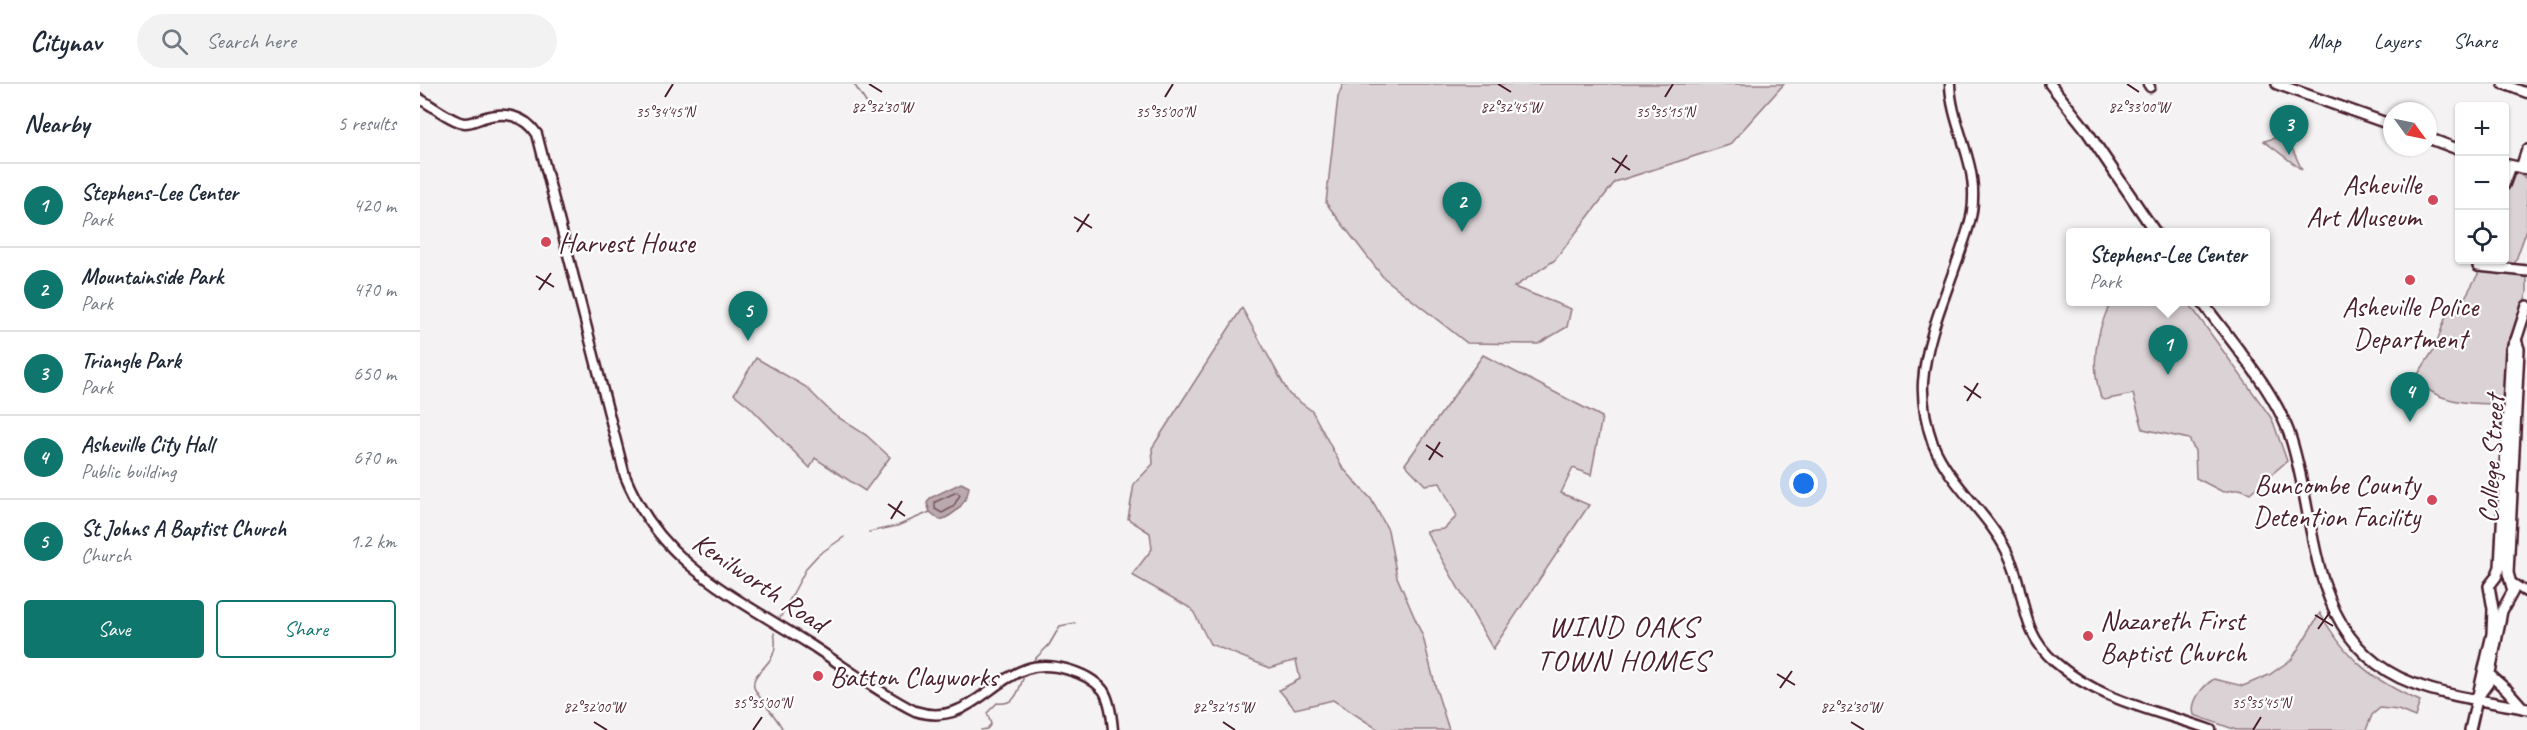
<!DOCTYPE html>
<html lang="en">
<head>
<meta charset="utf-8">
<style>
  :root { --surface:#fff; --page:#f2f2f3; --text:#1f2937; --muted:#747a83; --line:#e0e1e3; --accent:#0f766e }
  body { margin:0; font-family:Caveat,sans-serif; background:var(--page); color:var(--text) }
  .controls { position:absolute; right:18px; top:18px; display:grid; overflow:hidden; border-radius:6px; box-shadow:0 2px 4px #0004 }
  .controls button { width:54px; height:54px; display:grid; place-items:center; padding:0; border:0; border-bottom:2px solid var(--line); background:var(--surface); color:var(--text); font:30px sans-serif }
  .compass { position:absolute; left:1963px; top:18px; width:54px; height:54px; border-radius:50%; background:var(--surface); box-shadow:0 2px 4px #0004; rotate:123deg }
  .you { position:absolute; left:1384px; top:400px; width:21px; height:21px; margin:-15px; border:4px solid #fff; border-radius:50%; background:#1a73e8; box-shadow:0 0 0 9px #1a73e833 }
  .badge { display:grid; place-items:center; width:39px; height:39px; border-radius:50%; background:var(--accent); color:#fff; font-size:20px; font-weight:700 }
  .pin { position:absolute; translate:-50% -50px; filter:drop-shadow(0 2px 3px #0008) }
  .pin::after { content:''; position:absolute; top:32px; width:21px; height:18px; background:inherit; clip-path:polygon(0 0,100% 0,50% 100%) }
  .popup { position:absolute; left:1646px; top:144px; width:204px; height:78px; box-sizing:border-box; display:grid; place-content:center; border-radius:6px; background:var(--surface); filter:drop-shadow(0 2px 4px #0005); font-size:20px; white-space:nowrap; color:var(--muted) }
  .popup b { font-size:22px; color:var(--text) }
  .popup::after { content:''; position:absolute; left:50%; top:100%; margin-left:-12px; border:12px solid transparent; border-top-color:var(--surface) }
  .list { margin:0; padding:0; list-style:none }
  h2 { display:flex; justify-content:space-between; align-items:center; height:78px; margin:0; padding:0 24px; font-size:26px }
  h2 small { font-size:20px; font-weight:400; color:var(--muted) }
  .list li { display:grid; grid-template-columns:39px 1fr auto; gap:18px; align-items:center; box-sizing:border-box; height:84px; padding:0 24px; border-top:2px solid var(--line) }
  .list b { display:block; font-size:22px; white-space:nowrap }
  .list p { margin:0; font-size:20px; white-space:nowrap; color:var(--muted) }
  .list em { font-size:20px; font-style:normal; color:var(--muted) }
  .actions { display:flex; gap:12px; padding:18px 24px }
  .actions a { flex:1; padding:14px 0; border:2px solid var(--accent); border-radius:6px; text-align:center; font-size:21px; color:var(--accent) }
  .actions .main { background:var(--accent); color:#fff }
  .icon { flex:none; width:33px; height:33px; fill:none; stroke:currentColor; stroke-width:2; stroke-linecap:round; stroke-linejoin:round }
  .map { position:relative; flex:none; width:2107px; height:646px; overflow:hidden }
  header { display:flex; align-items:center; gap:36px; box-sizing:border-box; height:84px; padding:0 30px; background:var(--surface); border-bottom:2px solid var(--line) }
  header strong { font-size:28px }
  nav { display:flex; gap:33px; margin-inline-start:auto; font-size:21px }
  .search { width:420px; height:54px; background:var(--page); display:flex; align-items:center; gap:15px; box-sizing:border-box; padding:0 21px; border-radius:33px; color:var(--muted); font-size:22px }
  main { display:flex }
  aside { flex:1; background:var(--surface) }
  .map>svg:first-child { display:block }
  .green { fill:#dbd2d5; stroke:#927880; stroke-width:1.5 }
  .water { fill:#baa9ae; stroke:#8d727a; stroke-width:1.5 }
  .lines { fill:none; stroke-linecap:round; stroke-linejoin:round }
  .shore { stroke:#77565f; stroke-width:1.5 }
  .stream { stroke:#8d727a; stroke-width:1.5 }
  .secondary-casing { stroke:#4a1f2b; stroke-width:13 }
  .primary-casing { stroke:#4a1f2b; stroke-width:14 }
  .secondary { stroke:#fff; stroke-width:8 }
  .primary { stroke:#fff; stroke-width:9 }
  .ticks { fill:none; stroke:#4a1f2b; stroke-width:2 }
  .poi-dot { fill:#d1495b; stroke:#fff; stroke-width:2 }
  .labels { text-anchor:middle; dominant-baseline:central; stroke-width:4.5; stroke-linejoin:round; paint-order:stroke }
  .poi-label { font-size:28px; fill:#4a1f2b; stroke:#fff; text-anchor:start }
  .street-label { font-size:28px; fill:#4a1f2b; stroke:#fff }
  .neighbourhood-label { font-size:30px; letter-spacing:1.5px; fill:#4a1f2b; stroke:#fff }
  .ticks-label { font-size:15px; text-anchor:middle; fill:#4a1f2b; stroke:#fff; stroke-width:4.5; stroke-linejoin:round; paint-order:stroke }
</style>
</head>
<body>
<header>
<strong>Citynav</strong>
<div class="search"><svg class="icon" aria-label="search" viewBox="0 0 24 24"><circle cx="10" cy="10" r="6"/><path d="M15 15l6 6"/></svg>Search here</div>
<nav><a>Map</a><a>Layers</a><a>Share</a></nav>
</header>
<main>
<aside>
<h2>Nearby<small>5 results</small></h2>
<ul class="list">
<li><span class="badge">1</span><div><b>Stephens-Lee Center</b><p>Park</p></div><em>420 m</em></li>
<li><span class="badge">2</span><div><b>Mountainside Park</b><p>Park</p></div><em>470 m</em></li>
<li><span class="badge">3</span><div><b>Triangle Park</b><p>Park</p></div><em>650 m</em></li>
<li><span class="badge">4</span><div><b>Asheville City Hall</b><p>Public building</p></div><em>670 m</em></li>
<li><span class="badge">5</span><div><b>St Johns A Baptist Church</b><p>Church</p></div><em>1.2 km</em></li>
</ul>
<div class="actions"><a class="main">Save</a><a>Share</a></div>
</aside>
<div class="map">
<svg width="2107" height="646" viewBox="0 0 2107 646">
  <rect width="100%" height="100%" fill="#f4f2f2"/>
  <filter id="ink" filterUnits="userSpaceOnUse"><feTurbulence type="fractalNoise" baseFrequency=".0167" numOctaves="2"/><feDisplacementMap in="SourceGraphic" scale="12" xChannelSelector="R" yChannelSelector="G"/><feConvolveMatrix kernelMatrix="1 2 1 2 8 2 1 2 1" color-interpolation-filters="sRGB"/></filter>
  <g filter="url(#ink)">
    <g class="green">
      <polygon points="923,0 1364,0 1309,61 1195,98 1135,176 1094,203 1151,225 1147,243 1118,260 1047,259 963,193 906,119 918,13"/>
      <polygon points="1866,51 1882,86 1844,57"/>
      <path d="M2096,88L2107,95V145L2091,190L2107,192V209L2087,266L2085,319C2060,321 2005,320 1998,290L2015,264L2027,229L2035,231L2066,176H2084C2085,157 2078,97 2096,88Z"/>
      <path d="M1691,218H1768L1852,335L1867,377L1830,409L1820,405L1803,408L1776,394L1775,367L1769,355L1723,345L1713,310L1684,316L1681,314C1670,281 1676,248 1691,218Z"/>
      <polygon points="822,224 869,310 892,327 922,383 951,415 968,446 977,493 1003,553 1016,605 1029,646 959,646 913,616 875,625 859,606 880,595 876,576 850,584 790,560 772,525 712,491 732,465 730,449 708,435 714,400 733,380 732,364"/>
      <polygon points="1063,271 1182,333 1171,391 1153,384 1141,409 1169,421 1073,565 1006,447 1024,445 1037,432 1020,399 1005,401 985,380"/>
      <polygon points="336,274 386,303 413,330 446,351 470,373 445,407 395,374 390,384 329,322 314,310"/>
      <path d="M1900,529C1926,575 1952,596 2000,617L1995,633L1978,626L1960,624L1952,631L1946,646H1816L1774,631C1770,617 1783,602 1794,595L1823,602L1849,591L1872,575Z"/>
    </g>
    <path class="water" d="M541,399L549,403C547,419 535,431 520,436L510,428L507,419L510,414Z"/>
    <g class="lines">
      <polygon class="shore" points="537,408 540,411 533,423 522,429 515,425 515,418"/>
      <g class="stream">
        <polyline points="434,0 451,26"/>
        <polyline points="449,448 477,442 510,428"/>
        <polyline points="360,534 387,483 398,471 424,453"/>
        <path d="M354,549C362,582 330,585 334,603C336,612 357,632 363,646"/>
        <polyline points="614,576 629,561 640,542 655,539"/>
        <path d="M561,646L567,645L571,640L567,629L577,619C596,621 598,608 604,592"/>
      </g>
      <defs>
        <g id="secondary">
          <path d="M1530,0C1531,39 1555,74 1553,115C1553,132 1547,148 1542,163C1528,206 1506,253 1503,298C1502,319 1506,340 1513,360C1530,401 1568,429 1587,468C1608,509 1597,545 1635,578C1681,618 1736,626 1791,646"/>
          <polyline points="1728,0 1730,3"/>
          <polyline points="2083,0 2107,9"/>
          <path d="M0,15C11,21 34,39 45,39C52,39 57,36 63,34C83,27 105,31 117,50L205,392C241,481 314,512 391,561C425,583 459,609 495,627C545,643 566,599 606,585C629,577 667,587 683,606C690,616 692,634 693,646"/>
          <polyline points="2092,499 2106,508"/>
        </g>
        <g id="primary">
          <polyline points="1630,0 1664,43 1735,148"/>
          <polyline points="1857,0 1972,41"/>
          <polyline points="2008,54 2040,66"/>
          <polyline points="2084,80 2107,85"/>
          <polyline points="2101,84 2107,66"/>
          <polyline points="2084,101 2091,82"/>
          <polyline points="2060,176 2058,182 2107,187"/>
          <path d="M1782,218C1811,257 1857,309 1871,355C1899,443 1887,559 1992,599C2028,613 2069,617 2107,625"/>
          <polyline points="2070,591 2087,606 2103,624"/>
          <polyline points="2060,610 2068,599 2082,527 2093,507 2088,489 2099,265 2096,256"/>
          <polyline points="2050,646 2072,550 2073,525 2069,502 2076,493 2080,483 2091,265 2096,256 2107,222"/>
        </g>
      </defs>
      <use href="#secondary" class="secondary-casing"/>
      <use href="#primary" class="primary-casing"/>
      <use href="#secondary" class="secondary"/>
      <use href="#primary" class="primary"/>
    </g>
  </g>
  <path class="ticks" d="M449,0L462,8M1078,0L1091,8M1707,0L1719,8M245,13L253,0M745,13L753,0M1245,13L1253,0M1192,74L1210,86M1195,89L1207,71M654,133L672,144M657,148L669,130M116,192L134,203M119,206L131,189M1544,302L1561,314M1547,317L1558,299M1006,361L1023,373M1009,376L1020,358M468,420L485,432M471,435L482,417M1895,531L1913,542M1898,545L1910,528M1357,590L1375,601M1360,604L1372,587M174,638L187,646M803,638L815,646M1431,638L1444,646M333,646L342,633M1833,646L1841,633"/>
  <g class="poi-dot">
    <circle cx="2013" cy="116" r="6"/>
    <circle cx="126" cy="158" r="6"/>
    <circle cx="1990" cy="196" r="6"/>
    <circle cx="2012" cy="416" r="6"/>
    <circle cx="1668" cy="552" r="6"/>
    <circle cx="398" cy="592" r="6"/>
  </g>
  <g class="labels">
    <g class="poi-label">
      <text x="2001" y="100" text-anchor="end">Asheville<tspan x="2001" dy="32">Art Museum</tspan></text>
      <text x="138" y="158">Harvest House</text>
      <text x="1990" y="222" text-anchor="middle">Asheville Police<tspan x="1990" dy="32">Department</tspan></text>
      <text x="2000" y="400" text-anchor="end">Buncombe County<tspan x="2000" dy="32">Detention Facility</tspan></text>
      <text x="1680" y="536">Nazareth First<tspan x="1680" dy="32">Baptist Church</tspan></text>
      <text x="410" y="592">Batton Clayworks</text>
    </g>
    <g class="street-label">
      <text transform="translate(2071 375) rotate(-87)">College Street</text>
      <text transform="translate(340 498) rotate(34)">Kenilworth Road</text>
    </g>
    <g class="neighbourhood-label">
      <text x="1203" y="542">WIND OAKS<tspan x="1203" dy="34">TOWN HOMES</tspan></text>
    </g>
  </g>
  <g class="ticks-label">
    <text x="1719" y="28">82°33'00"W</text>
    <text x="462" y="28">82°32'30"W</text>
    <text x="1091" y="28">82°32'45"W</text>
    <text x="245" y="33">35°34'45"N</text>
    <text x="745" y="33">35°35'00"N</text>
    <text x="1245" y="33">35°35'15"N</text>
    <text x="342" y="624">35°35'00"N</text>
    <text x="1841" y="624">35°35'45"N</text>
    <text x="174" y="628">82°32'00"W</text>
    <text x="803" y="628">82°32'15"W</text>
    <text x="1431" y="628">82°32'30"W</text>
  </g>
</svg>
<div class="controls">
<button>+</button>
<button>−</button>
<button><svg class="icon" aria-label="locate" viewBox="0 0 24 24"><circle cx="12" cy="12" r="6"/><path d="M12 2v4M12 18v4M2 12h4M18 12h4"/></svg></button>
</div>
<svg class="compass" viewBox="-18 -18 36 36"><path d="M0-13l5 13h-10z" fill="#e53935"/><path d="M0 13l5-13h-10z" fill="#747a83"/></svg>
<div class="you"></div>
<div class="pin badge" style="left:1748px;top:291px">1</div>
<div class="popup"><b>Stephens-Lee Center</b>Park</div>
<div class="pin badge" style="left:1042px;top:148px">2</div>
<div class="pin badge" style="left:1869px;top:71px">3</div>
<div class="pin badge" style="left:1990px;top:338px">4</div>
<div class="pin badge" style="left:328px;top:257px">5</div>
</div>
</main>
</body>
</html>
